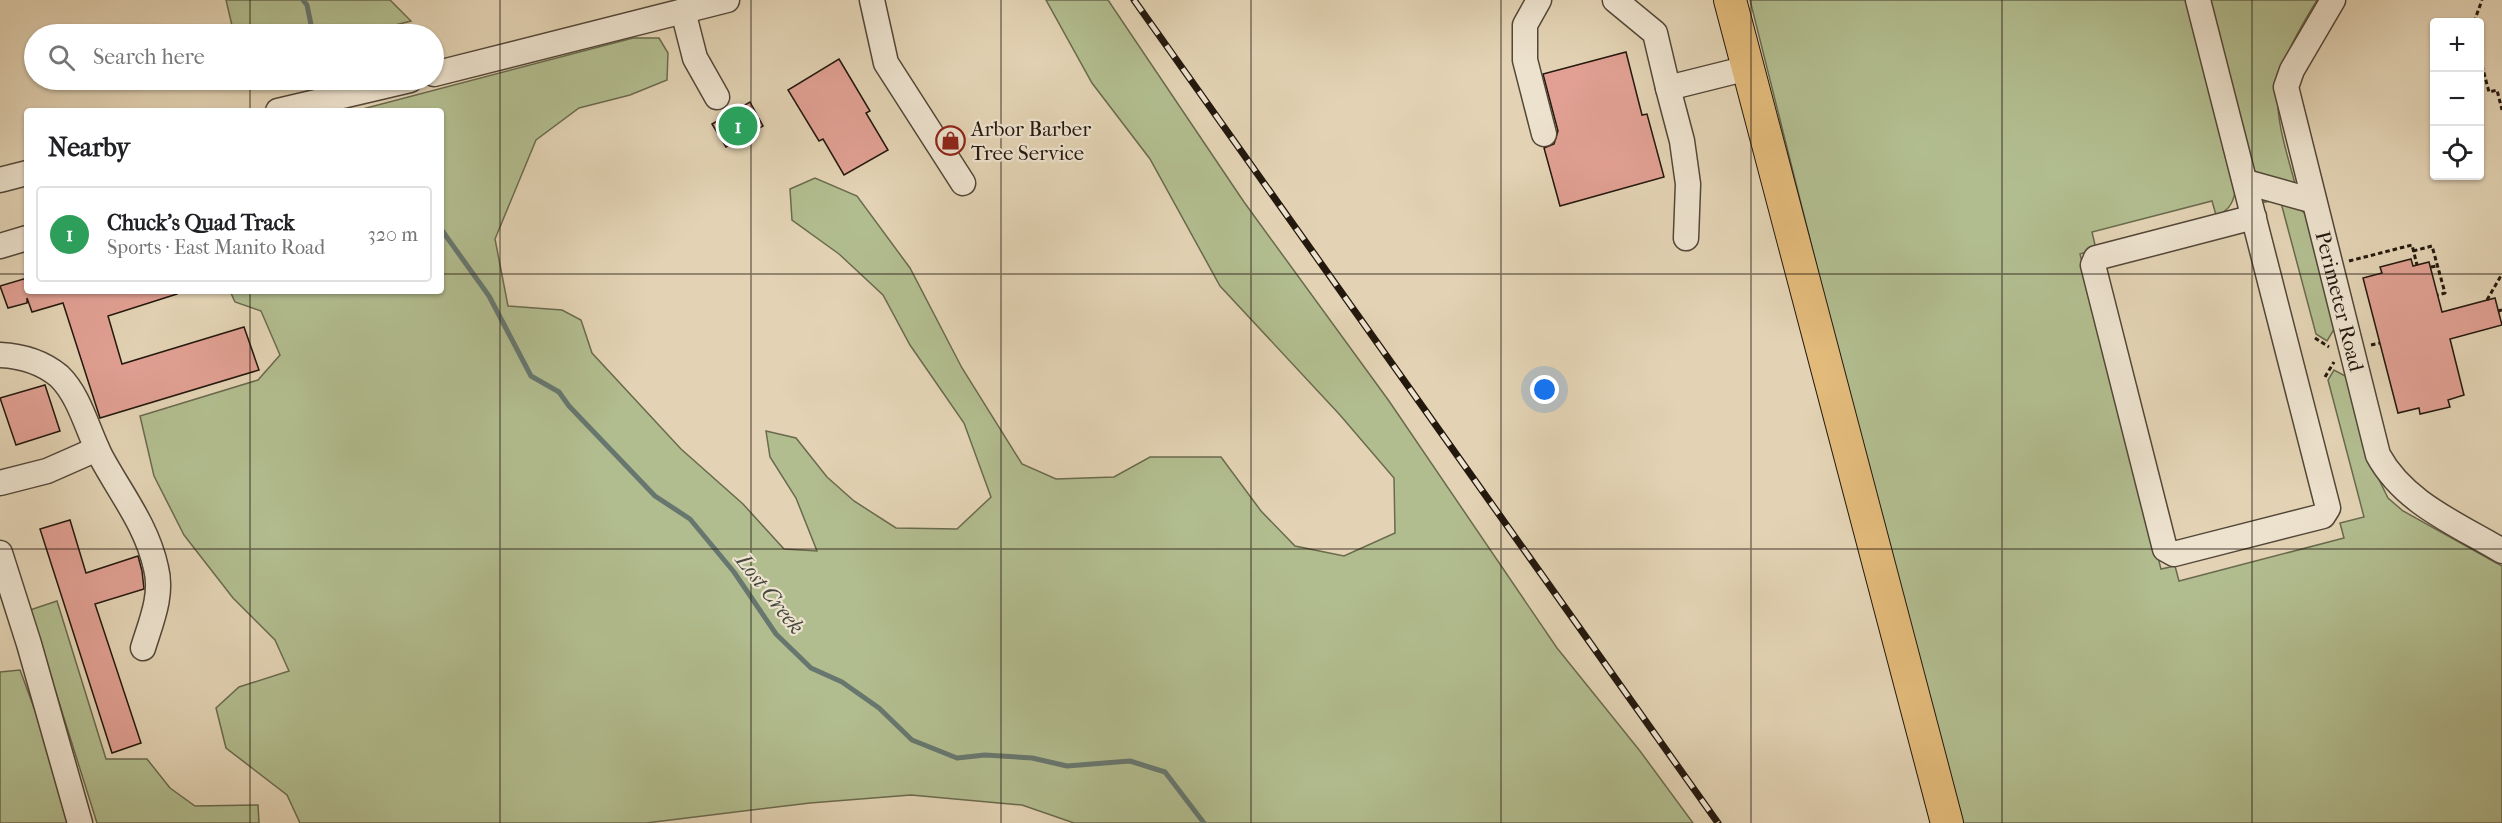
<!DOCTYPE html>
<html lang="en">
<head>
<meta charset="utf-8">
<style>
  :root { --surface:#fff; --page:#f2f2f2; --text:#202124; --muted:#757577; --line:#e0e0e0; --accent:#8f2418 }
  body { margin:0; font-family:"IM FELL French Canon",serif; background:var(--page); color:var(--text) }
  .controls { position:absolute; right:18px; top:18px; display:grid; overflow:hidden; border-radius:6px; box-shadow:0 2px 4px #0004 }
  .controls button { width:54px; height:54px; display:grid; place-items:center; padding:0; border:0; border-bottom:2px solid var(--line); background:var(--surface); color:var(--text); font:30px sans-serif }
  .you { position:absolute; left:1545px; top:390px; width:21px; height:21px; margin:-15px; border:4px solid #fff; border-radius:50%; background:#1a73e8; box-shadow:0 0 0 9px #1a73e833 }
  .badge { display:grid; place-items:center; width:39px; height:39px; border-radius:50%; background:var(--accent); color:#fff; font-size:20px; font-weight:700 }
  .pin { position:absolute; translate:-50% -50%; border:3px solid #fff; box-shadow:0 2px 6px #0006 }
  .list { margin:0; padding:0; list-style:none }
  h2 { display:flex; justify-content:space-between; align-items:center; height:78px; margin:0; padding:0 24px; font-size:26px }
  h2 small { font-size:20px; font-weight:400; color:var(--muted) }
  .list li { display:grid; grid-template-columns:39px 1fr auto; gap:18px; align-items:center; box-sizing:border-box; height:96px; margin:0 12px 12px; padding:0 12px; border:2px solid var(--line); border-radius:6px }
  .list b { display:block; font-size:22px; white-space:nowrap }
  .list p { margin:0; font-size:20px; white-space:nowrap; color:var(--muted) }
  .list em { font-size:20px; font-style:normal; color:var(--muted) }
  .icon { flex:none; width:33px; height:33px; fill:none; stroke:currentColor; stroke-width:2; stroke-linecap:round; stroke-linejoin:round }
  .map { position:relative; flex:none; width:2502px; height:823px; overflow:hidden }
  .search { position:absolute; background:var(--surface); box-shadow:0 2px 4px #0004; left:24px; top:24px; width:420px; height:66px; display:flex; align-items:center; gap:15px; box-sizing:border-box; padding:0 21px; border-radius:33px; color:var(--muted); font-size:22px }
  .panel { position:absolute; background:var(--surface); box-shadow:0 2px 4px #0004; left:24px; top:108px; width:420px; height:186px; border-radius:6px }
  .map>svg:first-child { display:block }
  .green { fill:#b2bd8f; stroke:#6a6a4e; stroke-width:1.5 }
  .lines { fill:none; stroke-linecap:round; stroke-linejoin:round }
  .stream { stroke:#67776f; stroke-width:5 }
  .building { fill:#e1a093; stroke:#23180e; stroke-width:1.5 }
  .minor-casing { stroke:#534738; stroke-width:27 }
  .major-casing { stroke:#23180e; stroke-width:34 }
  .path { stroke:#23180e; stroke-width:3; stroke-dasharray:4.5 3; stroke-linecap:butt }
  .minor { stroke:#ede2ce; stroke-width:24 }
  .major { stroke:#e2ba7a; stroke-width:32 }
  .rail-casing { stroke:#23180e; stroke-width:7 }
  .rail { stroke:#ede2ce; stroke-width:4.5; stroke-dasharray:14; stroke-linecap:butt }
  .grid { fill:none; stroke:#23180e; stroke-width:1.5; stroke-opacity:0.55 }
  .labels { text-anchor:middle; dominant-baseline:central; stroke-width:4.5; stroke-linejoin:round; paint-order:stroke }
  .poi-label { font-size:21px; fill:#23180e; stroke:#ede2ce; text-anchor:start }
  .street-label { font-size:21px; fill:#23180e; stroke:#ede2ce }
  .water-label { font-size:22px; font-style:italic; fill:#45483f; stroke:#ede2ce }
</style>
</head>
<body>
<div class="map">
<svg width="2502" height="823" viewBox="0 0 2502 823">
  <rect width="100%" height="100%" fill="#e3d3b4"/>
  <filter id="stains"><feTurbulence type="fractalNoise" baseFrequency=".00333" numOctaves="4"/><feColorMatrix values="0 0 0 0 .2 0 0 0 0 .09 0 0 0 0 .02 0 0 0 .5 -.17"/></filter>
  <radialGradient id="worn" r=".72"><stop offset=".6" stop-color="#630" stop-opacity="0"/><stop offset="1" stop-color="#630" stop-opacity=".3"/></radialGradient>
  <g class="green">
    <polygon points="226,0 390,0 411,21 360,34 234,34"/>
    <polygon points="1046,0 1108,0 1244,202 1389,401 1557,648 1640,751 1693,823 1074,823 1022,805 911,795 810,803 646,823 300,823 287,795 226,748 216,708 239,687 289,671 275,640 233,598 184,535 154,476 140,416 258,380 280,355 261,311 235,302 230,291 441,291 441,111 355,111 633,38 659,38 668,53 667,80 630,95 579,108 536,140 495,239 508,306 562,310 581,320 592,353 681,449 743,504 784,549 817,551 796,498 770,457 766,431 796,438 827,477 854,501 896,528 957,529 991,497 964,423 910,345 883,295 839,254 792,220 790,189 815,178 857,196 910,268 962,368 1022,464 1056,479 1114,477 1150,457 1221,457 1261,511 1295,546 1344,556 1395,533 1394,478 1340,415 1220,286 1150,159 1092,83"/>
    <path d="M1750,0H2187L2235,192C2233,204 2228,212 2216,215L2212,201L2092,232L2096,249L2080,254L2161,569L2175,566L2179,581L2344,538L2340,523L2364,517L2328,380L2334,370L2349,378L2367,455L2388,498L2403,511L2502,566V823H1960L1941,762Z"/>
    <path d="M2207,0H2317C2300,29 2280,59 2278,93C2276,123 2288,156 2295,184L2253,177Z"/>
    <polygon points="2258,192 2294,201 2306,215 2336,326 2327,341 2316,334 2280,199 2260,203"/>
    <polygon points="57,601 106,759 147,759 170,788 195,806 258,805 259,823 97,823 30,610"/>
    <polygon points="20,670 51,754 70,823 0,823 0,672"/>
  </g>
  <g class="lines">
    <g class="stream">
      <polyline points="303,0 307,5 313,34"/>
      <polyline points="334,80 339,90"/>
      <polyline points="441,229 489,296 531,376 559,392 569,406 655,496 690,519 734,572 776,634 811,668 842,682 879,708 912,740 957,758 985,755 1032,758 1067,766 1130,761 1165,772 1204,823"/>
    </g>
  </g>
  <g class="building">
    <polygon points="1626,52 1642,115 1647,114 1664,177 1560,206 1544,148 1554,144 1558,131 1543,74"/>
    <polygon points="839,59 870,111 866,113 888,150 844,175 823,139 819,141 788,90"/>
    <polygon points="750,102 763,126 726,147 712,124"/>
    <polygon points="2411,259 2413,266 2429,262 2442,312 2495,298 2502,325 2450,339 2464,395 2448,400 2450,407 2420,414 2419,408 2398,413 2363,278 2382,273 2380,267"/>
    <polygon points="27,278 27,291 176,291 177,294 108,316 122,364 244,327 259,370 100,418 63,303 32,312 27,298 27,303 8,308 0,286"/>
    <polygon points="45,385 60,431 16,445 0,398"/>
    <polygon points="70,520 86,573 138,556 142,571 144,589 95,604 141,743 112,753 40,529"/>
  </g>
  <g class="lines">
    <defs>
      <g id="minor">
        <polyline points="872,0 886,63 963,183"/>
        <polyline points="1539,0 1525,25 1525,60 1544,134"/>
        <polyline points="1615,0 1655,33 1668,88 1748,68"/>
        <polyline points="2198,0 2328,508 2323,516 2174,554 2165,549 2093,265 2096,258 2254,217"/>
        <path id="s1" d="M2333,0L2292,70L2286,87L2378,455C2404,503 2457,524 2502,551"/>
        <polyline points="683,11 695,58 717,97"/>
        <polyline points="434,74 727,0"/>
        <polyline points="1668,88 1682,141 1688,184 1686,238"/>
        <polyline points="278,111 410,80"/>
        <polyline points="0,180 27,173"/>
        <polyline points="2246,182 2314,201"/>
        <polyline points="0,246 27,238"/>
        <path d="M0,355C22,356 42,362 59,376C80,396 88,432 101,457C121,494 147,526 156,568C163,595 151,622 143,648"/>
        <polyline points="0,483 47,471 97,449"/>
        <polyline points="0,553 29,644 80,823"/>
      </g>
      <polyline id="major" points="1730,0 1947,823"/>
    </defs>
    <use href="#minor" class="minor-casing"/>
    <use href="#major" class="major-casing"/>
    <g class="path">
      <polyline points="2474,22 2482,0"/>
      <polyline points="2480,58 2489,92 2497,90 2502,110"/>
      <polyline points="2413,251 2432,246 2445,293 2438,295"/>
      <polyline points="2349,261 2412,245 2417,265"/>
      <polyline points="2431,267 2437,266"/>
      <polyline points="2487,300 2502,274"/>
      <polyline points="2498,311 2502,310"/>
      <polyline points="2315,338 2329,347"/>
      <polyline points="2371,345 2380,343"/>
      <polyline points="2325,377 2334,362"/>
    </g>
    <use href="#minor" class="minor"/>
    <use href="#major" class="major"/>
    <defs>
      <polyline id="rail" points="1134,0 1718,823"/>
    </defs>
    <use href="#rail" class="rail-casing"/>
    <use href="#rail" class="rail"/>
  </g>
  <path class="grid" d="M250,0V34M500,0V823M751,0V823M1001,0V823M1251,0V823M1501,0V823M1751,0V823M2002,0V823M2252,0V823M250,80V111M0,274H27M441,274H2502M250,291V823M0,549H2502"/>
  <defs>
    <symbol id="shop-ring" viewBox="-11 -11 22 22"><circle r="9.5" fill="#ede2ce" stroke="#8f2418" stroke-width="1.5"/><path d="M-5-2.5h2.3a2.7 3.5 0 0 1 5.4 0H5L5.5 6h-11ZM-1.5-2.5h3a1.5 2.3 0 0 0-3 0Z" fill="#8f2418"/></symbol>
  </defs>
  <g fill-rule="evenodd">
    <use href="#shop-ring" x="934" y="124" width="33" height="33"/>
  </g>
  <g class="labels">
    <g class="poi-label">
      <text x="971" y="129">Arbor Barber<tspan x="971" dy="24">Tree Service</tspan></text>
    </g>
    <g class="street-label">
      <text stroke="none"><textPath href="#s1" startOffset="320">Perimeter Road</textPath></text>
    </g>
    <g class="water-label">
      <text transform="translate(770 594) rotate(52)">Lost Creek</text>
    </g>
  </g>
  <rect width="100%" height="100%" filter="url(#stains)"/>
  <rect width="100%" height="100%" fill="url(#worn)"/>
</svg>
<div class="controls">
<button>+</button>
<button>−</button>
<button><svg class="icon" aria-label="locate" viewBox="0 0 24 24"><circle cx="12" cy="12" r="6"/><path d="M12 2v4M12 18v4M2 12h4M18 12h4"/></svg></button>
</div>
<div class="you"></div>
<div class="pin badge" style="left:738px;top:126px;background:#2e9e5b">1</div>
<div class="search"><svg class="icon" aria-label="search" viewBox="0 0 24 24"><circle cx="10" cy="10" r="6"/><path d="M15 15l6 6"/></svg>Search here</div>
<section class="panel">
<h2>Nearby<small></small></h2>
<ul class="list">
<li><span class="badge" style="background:#2e9e5b">1</span><div><b>Chuck's Quad Track</b><p>Sports · East Manito Road</p></div><em>320 m</em></li>
</ul>
</section>
</div>
</body>
</html>
